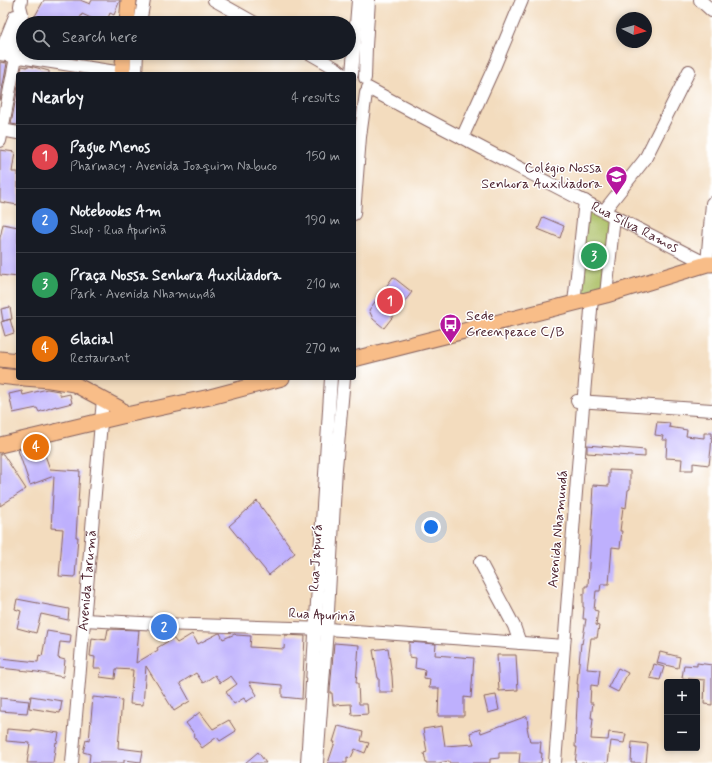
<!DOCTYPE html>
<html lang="en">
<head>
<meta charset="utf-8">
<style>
  :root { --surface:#171b24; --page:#242831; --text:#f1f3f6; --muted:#9ea1a6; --line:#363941; --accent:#ea580c }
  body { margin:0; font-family:Mynerve,sans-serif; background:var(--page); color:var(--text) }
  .controls { position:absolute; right:12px; bottom:12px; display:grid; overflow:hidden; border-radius:4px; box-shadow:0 2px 6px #0003 }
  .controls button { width:36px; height:36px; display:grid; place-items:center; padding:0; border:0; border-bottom:1px solid var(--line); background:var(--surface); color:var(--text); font:20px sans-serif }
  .compass { position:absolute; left:616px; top:12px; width:36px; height:36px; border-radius:50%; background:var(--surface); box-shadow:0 2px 6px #0003; rotate:95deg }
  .you { position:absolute; left:431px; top:527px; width:14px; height:14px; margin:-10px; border:3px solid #fff; border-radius:50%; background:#1a73e8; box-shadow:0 0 0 6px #1a73e833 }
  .badge { display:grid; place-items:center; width:26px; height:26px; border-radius:50%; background:var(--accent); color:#fff; font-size:13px; font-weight:700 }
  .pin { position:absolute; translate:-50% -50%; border:2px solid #fff; box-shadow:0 1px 4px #0006 }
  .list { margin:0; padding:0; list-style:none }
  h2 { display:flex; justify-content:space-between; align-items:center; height:52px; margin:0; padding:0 16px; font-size:17px }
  h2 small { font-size:13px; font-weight:400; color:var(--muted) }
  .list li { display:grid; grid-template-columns:26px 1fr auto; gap:12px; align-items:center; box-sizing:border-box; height:64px; padding:0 16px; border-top:1px solid var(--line) }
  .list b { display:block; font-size:15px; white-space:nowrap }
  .list p { margin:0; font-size:13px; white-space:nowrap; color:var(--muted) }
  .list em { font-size:13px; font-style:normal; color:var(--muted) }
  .icon { flex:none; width:22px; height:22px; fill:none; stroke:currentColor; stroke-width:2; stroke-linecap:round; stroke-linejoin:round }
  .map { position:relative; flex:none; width:712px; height:763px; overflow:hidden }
  .search { position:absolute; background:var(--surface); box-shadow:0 2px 6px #0003; left:16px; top:16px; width:340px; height:44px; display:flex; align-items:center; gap:10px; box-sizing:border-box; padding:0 14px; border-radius:22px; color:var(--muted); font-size:15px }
  .panel { position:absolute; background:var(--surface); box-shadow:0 2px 6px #0003; left:16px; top:72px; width:340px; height:308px; border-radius:4px }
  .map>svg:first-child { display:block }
  .green { fill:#a9bd61; stroke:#7a6e46 }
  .building { fill:#beb0fd }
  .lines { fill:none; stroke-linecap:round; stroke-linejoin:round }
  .minor-casing { stroke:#85615e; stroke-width:14 }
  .major-casing { stroke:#85615e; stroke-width:17 }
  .minor { stroke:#fff; stroke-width:12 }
  .major { stroke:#f8bd88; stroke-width:15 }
  .labels { text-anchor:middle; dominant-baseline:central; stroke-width:3; stroke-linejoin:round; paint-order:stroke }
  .poi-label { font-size:14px; fill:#4a1f2b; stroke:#fff; text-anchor:end }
  .street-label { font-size:14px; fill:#4a1f2b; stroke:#fff }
</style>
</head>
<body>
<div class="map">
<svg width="712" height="763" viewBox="0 0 712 763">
  <rect width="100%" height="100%" fill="#fff"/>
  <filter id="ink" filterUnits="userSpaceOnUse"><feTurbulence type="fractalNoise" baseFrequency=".025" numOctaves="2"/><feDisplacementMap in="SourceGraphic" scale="8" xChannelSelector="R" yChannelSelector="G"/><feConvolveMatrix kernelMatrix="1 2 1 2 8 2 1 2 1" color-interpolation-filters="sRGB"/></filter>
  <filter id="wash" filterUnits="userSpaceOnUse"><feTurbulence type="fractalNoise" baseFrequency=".012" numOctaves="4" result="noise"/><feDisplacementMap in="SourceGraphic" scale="16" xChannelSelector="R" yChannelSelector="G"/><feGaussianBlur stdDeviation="0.9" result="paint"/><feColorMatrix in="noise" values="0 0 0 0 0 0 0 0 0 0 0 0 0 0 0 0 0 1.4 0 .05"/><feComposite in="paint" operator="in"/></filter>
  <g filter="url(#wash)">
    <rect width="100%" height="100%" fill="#f3dcbe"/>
    <polygon class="green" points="585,208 609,221 604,292 578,299"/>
    <g id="blocks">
      <g class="building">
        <polygon points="44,0 80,0 90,4 92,0 120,0 114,15 110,13 106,23 102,23 82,14 78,23 31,23"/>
        <polygon points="0,62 7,63 0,101"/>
        <polygon points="22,66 27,67 27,66 30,66 49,71 49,74 20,74"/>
        <polygon points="18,87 18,125 11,124"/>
        <polygon points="0,150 15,152 12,172 18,172 18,205 0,202"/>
        <polygon points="543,217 564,226 560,238 538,229"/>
        <polygon points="3,224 18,227 18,277 0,275 0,238"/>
        <polygon points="393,277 412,292 384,328 373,319 369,310"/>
        <polygon points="10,307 12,319 3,321 1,309"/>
        <polygon points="10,319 14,333 5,336 1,322"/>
        <polygon points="47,389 59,391 61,396 70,394 72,403 56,407 56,406 39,412 37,408 13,413 9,394 22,391 23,395"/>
        <polygon points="657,422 670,423 669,427 687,430 686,436 704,438 704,433 712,433 711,449 709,465 693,463 693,470 681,470 682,459 666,458 667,440 662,440 663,436 655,435"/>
        <polygon points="41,444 50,469 80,471 76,537 78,537 75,577 59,576 63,529 51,528 54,476 30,485 18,450"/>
        <polygon points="587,445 645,450 645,457 587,453"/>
        <polygon points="0,454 3,454 26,489 0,506"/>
        <polygon points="609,470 630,471 630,489 628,490 626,508 623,507 620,531 622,531 620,548 612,547 609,584 601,584 600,591 596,591 594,610 598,611 596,625 599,626 597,638 591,638 587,669 600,670 598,686 591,685 590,703 593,703 591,718 593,718 591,739 608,740 609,732 626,734 624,743 611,741 608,763 575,763 577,747 575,747 578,684 577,684 581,643 582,644 586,619 583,619 584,607 583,607 583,594 585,594 585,586 588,586 589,565 593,504 592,504 593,485 609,486"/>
        <polygon points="257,501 295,553 269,575 229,526"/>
        <polygon points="17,599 69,609 68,620 41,614 36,633 17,628 21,611 15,609"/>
        <polygon points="108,629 139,630 136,663 158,650 157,648 173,638 177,643 192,634 198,644 219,633 220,633 223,639 235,634 236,635 251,636 250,647 284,649 285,635 305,636 302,699 282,697 282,685 249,682 257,695 246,702 244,698 234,704 226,692 237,684 231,676 220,683 215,675 203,683 196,673 180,683 190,701 174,711 146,666 143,705 130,704 133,670 116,669 115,679 100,677 101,668 94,668 95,657 90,656 92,638 106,640"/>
        <polygon points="47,631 71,635 70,643 60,642 58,658 65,660 63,677 37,672 0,668 0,658 38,662 39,655 42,656"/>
        <polygon points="409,642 436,644 435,655 474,658 471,698 464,697 464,716 438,716 439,688 429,688 430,679 424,678 425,670 415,668 416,658 409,657"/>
        <polygon points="334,643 359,645 356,683 358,683 359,704 367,704 368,714 352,715 351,704 333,705 332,693 330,693 330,690"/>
        <polygon points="388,648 392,676 393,692 379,692 379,678 378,678 373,650"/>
        <polygon points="660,652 680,657 678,668 657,663"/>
        <polygon points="497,655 516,655 518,690 499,691"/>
        <polygon points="697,663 712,665 712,705 704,704 705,680 682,678 684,665 697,666"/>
        <polygon points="654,664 664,667 660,680 650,678"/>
        <polygon points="618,668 628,673 618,692 608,687"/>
        <polygon points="496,695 499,710 488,713 484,697"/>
        <polygon points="31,696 62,701 60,713 29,708"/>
        <polygon points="93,697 122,700 118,748 143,751 141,762 124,760 124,763 89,763 90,754 83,752 86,740 89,741"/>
        <polygon points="0,698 29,701 27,713 0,711"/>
        <polygon points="200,712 213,729 229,720 236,731 220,741 217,737 202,748 194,737 195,735 186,723"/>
        <polygon points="527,716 528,727 527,727 530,742 541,742 540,753 542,753 541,763 519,763 520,753 499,753 499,758 490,759 490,763 449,763 449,761 438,763 426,763 424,753 427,752 423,729 442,726 445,746 474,744 470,733 480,729 481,733"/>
        <polygon points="338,726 363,732 361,741 369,743 365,753 355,749 351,758 347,757 347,763 328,763 335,742 333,742"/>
        <polygon points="7,729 32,731 32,729 59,733 57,743 56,742 53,763 27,763 30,743 6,741"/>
        <polygon points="632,742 648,744 646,763 631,763"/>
        <polygon points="258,752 266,763 245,763"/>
      </g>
    </g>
  </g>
  <g filter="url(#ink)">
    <use href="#blocks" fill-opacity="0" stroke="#85615e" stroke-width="1"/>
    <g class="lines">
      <defs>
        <g id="minor">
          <polyline points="214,0 255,23"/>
          <polyline points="700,0 712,11"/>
          <polyline points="140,23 144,0"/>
          <polyline points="309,53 337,69 343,74"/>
          <polyline points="0,54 129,74"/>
          <polyline points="0,54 15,16"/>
          <polyline points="12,56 22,14 20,6 21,0"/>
          <polyline points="136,74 137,53"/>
          <polyline points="352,74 358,0"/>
          <polyline points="365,78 366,46 369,0"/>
          <path id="s1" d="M368,88C480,148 593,206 707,264L712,203"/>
          <polyline points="2,130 18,133"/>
          <polyline points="462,138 495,65 522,0"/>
          <polyline points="0,141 16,57"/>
          <polyline points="604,211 645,159 689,71"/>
          <polyline points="354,214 360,137 366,93"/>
          <polyline points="606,295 614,217"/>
          <polyline points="574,303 585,201"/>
          <polyline points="577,401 712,410"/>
          <polyline points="480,562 514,626 520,643"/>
          <polyline points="84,620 160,624 327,629 564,646"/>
          <path id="s2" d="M72,763L103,399"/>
          <polyline points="307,763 331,378"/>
          <polyline points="317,763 327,629 336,468 344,378"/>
          <polyline points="555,763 577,479 592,298"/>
        </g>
        <g id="major">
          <polyline points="127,23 129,0"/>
          <polyline points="122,74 124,53"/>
          <polyline points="0,359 18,361"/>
          <polyline points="354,359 606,295 707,264 712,264"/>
          <polyline points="0,376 18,378"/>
          <polyline points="24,378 50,380 74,384 119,408 126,415"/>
          <polyline points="0,445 126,415 210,397 282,378"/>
        </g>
      </defs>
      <use href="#minor" class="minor-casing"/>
      <use href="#major" class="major-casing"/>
      <use href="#minor" class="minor"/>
      <use href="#major" class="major"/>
    </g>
  </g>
  <defs>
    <symbol id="school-pin" viewBox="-11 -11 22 30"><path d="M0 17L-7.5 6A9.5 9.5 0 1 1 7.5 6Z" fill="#b5179e" stroke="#fff"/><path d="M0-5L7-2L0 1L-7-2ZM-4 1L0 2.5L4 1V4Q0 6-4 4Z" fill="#fff"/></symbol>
    <symbol id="bus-pin" viewBox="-11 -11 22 30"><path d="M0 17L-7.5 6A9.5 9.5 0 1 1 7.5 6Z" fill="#b5179e" stroke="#fff"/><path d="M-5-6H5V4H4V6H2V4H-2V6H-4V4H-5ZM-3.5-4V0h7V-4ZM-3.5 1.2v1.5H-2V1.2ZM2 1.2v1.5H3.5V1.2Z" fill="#fff"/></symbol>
  </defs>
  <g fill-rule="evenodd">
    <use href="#school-pin" x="604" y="164" width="25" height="34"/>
    <use href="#bus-pin" x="438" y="312" width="25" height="34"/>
  </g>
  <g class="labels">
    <g class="poi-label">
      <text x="602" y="168">Colégio Nossa<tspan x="602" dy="16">Senhora Auxiliadora</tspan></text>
      <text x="466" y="316" text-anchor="start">Sede<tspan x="466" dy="16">Greenpeace C/B</tspan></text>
    </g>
    <g class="street-label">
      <text stroke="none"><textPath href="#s1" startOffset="301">Rua Silva Ramos</textPath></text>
      <text transform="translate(558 529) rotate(-85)">Avenida Nhamundá</text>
      <text transform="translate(316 558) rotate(-87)">Rua Japurá</text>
      <text stroke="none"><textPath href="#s2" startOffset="183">Avenida Tarumã</textPath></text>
      <text transform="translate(322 615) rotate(3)">Rua Apurinã</text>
    </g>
  </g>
</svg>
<div class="controls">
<button>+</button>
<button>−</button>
</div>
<svg class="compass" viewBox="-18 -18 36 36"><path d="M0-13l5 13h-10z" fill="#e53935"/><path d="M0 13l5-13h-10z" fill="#9ea1a6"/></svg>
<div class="you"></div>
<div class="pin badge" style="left:390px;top:301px;background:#e0444e">1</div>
<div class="pin badge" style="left:164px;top:627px;background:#3f7fe0">2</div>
<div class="pin badge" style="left:594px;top:256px;background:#2e9e5b">3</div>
<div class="pin badge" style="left:36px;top:447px;background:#e8710a">4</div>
<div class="search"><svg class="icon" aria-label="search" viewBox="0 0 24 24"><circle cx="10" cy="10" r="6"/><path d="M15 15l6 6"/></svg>Search here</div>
<section class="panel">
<h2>Nearby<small>4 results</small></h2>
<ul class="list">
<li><span class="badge" style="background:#e0444e">1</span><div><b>Pague Menos</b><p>Pharmacy · Avenida Joaquim Nabuco</p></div><em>150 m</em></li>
<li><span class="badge" style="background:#3f7fe0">2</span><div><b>Notebooks Am</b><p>Shop · Rua Apurinã</p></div><em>190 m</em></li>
<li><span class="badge" style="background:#2e9e5b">3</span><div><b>Praça Nossa Senhora Auxiliadora</b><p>Park · Avenida Nhamundá</p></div><em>210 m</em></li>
<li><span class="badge" style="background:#e8710a">4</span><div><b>Glacial</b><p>Restaurant</p></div><em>270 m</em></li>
</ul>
</section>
</div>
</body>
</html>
